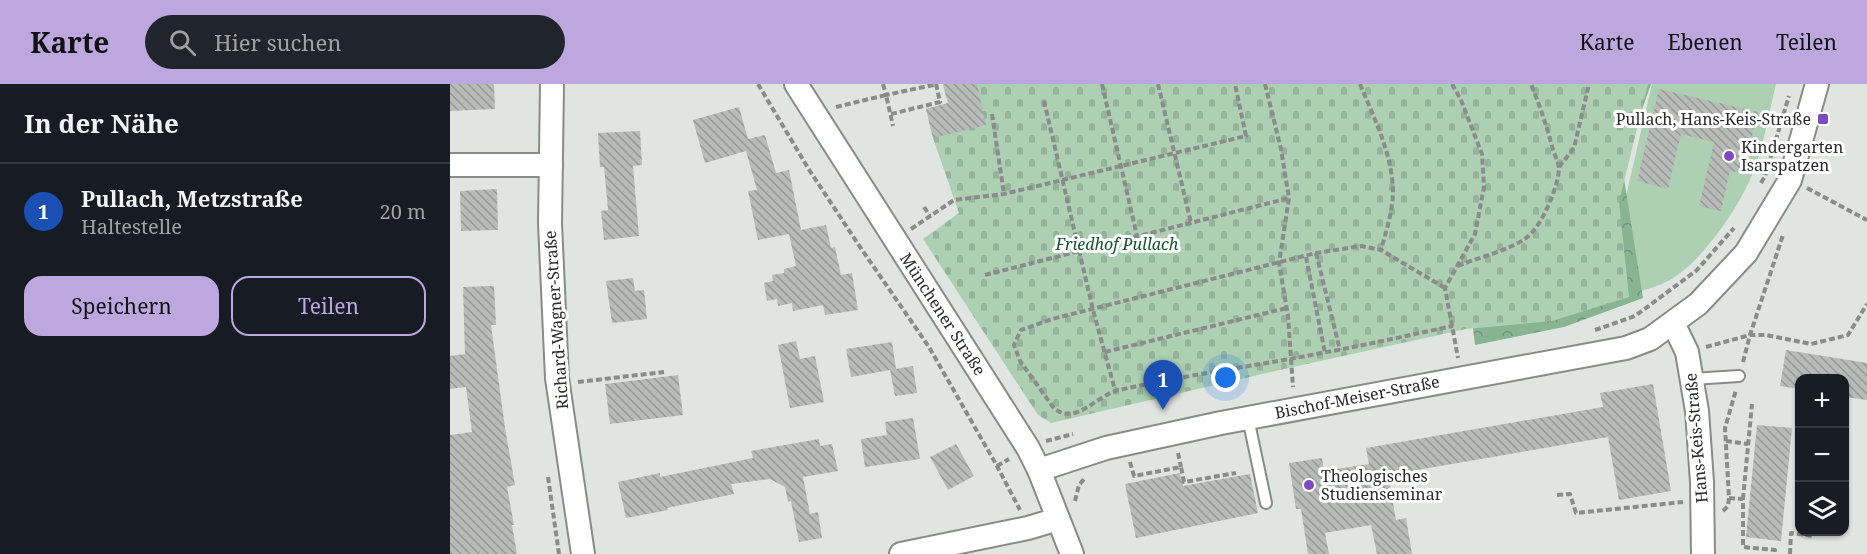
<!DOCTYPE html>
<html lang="de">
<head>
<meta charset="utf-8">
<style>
  :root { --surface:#171b24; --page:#20242c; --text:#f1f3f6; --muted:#9ea1a6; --line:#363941; --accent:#bda7df }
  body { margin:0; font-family:"Noto Serif",serif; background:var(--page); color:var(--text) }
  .controls { position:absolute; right:18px; bottom:18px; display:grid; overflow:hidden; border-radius:12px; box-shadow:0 2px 4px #0004 }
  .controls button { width:54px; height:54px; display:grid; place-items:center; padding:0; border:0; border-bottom:2px solid var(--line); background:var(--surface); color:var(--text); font:30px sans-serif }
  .you { position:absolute; left:776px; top:294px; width:21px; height:21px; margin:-15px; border:4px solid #fff; border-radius:50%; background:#1a73e8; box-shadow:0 0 0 9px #1a73e833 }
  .badge { display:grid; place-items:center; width:39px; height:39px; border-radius:50%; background:var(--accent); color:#fff; font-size:20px; font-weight:700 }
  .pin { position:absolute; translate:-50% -50px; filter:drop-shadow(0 2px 3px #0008) }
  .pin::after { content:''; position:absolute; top:32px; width:21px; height:18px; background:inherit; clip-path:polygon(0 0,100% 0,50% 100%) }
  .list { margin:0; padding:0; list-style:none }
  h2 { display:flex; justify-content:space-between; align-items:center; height:78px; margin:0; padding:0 24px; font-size:26px }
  h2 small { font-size:20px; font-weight:400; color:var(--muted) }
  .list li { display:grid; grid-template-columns:39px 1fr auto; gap:18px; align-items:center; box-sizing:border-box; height:96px; padding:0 24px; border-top:2px solid var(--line) }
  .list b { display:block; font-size:22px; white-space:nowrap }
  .list p { margin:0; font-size:20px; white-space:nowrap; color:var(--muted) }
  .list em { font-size:20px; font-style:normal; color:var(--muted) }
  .actions { display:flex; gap:12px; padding:18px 24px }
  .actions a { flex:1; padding:14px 0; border:2px solid var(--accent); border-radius:18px; text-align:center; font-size:21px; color:var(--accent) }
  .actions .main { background:var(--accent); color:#111 }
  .icon { flex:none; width:33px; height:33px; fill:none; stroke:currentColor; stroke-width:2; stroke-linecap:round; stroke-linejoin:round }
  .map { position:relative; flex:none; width:1417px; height:470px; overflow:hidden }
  header { display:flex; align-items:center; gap:36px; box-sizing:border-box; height:84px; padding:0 30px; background:var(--accent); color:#111 }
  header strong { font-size:28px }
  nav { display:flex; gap:33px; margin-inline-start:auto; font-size:21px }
  .search { width:420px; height:54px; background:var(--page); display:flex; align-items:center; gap:15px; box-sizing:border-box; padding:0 21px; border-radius:33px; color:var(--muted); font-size:22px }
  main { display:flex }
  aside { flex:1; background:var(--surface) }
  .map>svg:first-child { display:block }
  .grass { fill:#add0b3 }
  .forest { fill:url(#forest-crowns) }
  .cemetery { fill:url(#cemetery-stones) }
  .building { fill:url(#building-back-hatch) }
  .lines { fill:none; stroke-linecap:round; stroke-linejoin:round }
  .service-casing { stroke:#888c89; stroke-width:14 }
  .minor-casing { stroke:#888c89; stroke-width:26 }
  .path { stroke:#898c8a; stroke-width:4; stroke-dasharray:6 3; stroke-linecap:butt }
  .service { stroke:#fff; stroke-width:10 }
  .minor { stroke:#fff; stroke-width:22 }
  .poi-dot { fill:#7d4ac2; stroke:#fff; stroke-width:2 }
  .labels { text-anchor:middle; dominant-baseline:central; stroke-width:6; stroke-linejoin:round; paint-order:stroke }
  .poi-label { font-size:16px; fill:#292a29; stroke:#fff; text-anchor:start }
  .park-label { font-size:16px; font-style:italic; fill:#105529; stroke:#fff }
  .street-label { font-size:16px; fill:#292a29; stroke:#fff }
</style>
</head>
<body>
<header>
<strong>Karte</strong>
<div class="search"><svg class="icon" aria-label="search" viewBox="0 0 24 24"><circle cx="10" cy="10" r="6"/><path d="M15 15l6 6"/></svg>Hier suchen</div>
<nav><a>Karte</a><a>Ebenen</a><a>Teilen</a></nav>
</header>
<main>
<aside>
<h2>In der Nähe<small></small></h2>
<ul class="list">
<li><span class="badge" style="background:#1a4fb4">1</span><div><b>Pullach, Metzstraße</b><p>Haltestelle</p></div><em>20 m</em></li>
</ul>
<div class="actions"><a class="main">Speichern</a><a>Teilen</a></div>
</aside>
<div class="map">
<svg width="1417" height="470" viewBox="0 0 1417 470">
  <defs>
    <pattern id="forest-crowns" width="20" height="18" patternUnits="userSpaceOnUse" patternTransform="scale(1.5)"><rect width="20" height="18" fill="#88b491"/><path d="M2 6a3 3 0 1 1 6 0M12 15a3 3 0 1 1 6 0" fill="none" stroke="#6f9376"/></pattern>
    <pattern id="cemetery-stones" width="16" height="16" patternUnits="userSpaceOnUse" patternTransform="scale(1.5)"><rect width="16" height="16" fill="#add0b3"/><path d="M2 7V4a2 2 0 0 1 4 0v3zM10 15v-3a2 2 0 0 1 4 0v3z" fill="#95b39a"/></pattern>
    <pattern id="building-back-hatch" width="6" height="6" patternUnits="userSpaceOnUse" patternTransform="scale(1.5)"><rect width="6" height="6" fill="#b8bcb9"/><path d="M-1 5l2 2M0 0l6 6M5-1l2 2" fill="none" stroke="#969996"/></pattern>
  </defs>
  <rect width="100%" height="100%" fill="#e0e5e1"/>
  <path class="grass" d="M1202,0H1326C1318,32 1313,68 1299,98C1284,130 1249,181 1218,197C1208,202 1198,205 1188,208L1176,112Z"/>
  <polygon class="forest" points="1184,0 1201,0 1172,82 1193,214 1114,243 1025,261 1022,236 1152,75"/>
  <polygon class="cemetery" points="493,0 1198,0 1169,118 1179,213 1102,237 1016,245 843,283 601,339 588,331 473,155 509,129 483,54 476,25 501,19 500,13 496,14"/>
  <g class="building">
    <polygon points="0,0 44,0 45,25 0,27"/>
    <polygon points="493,0 527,0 536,41 483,54 476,25 498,19"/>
    <polygon points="1209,5 1308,28 1293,89 1280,87 1271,127 1249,122 1264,58 1231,50 1218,105 1187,97"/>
    <polygon points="289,23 298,55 315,51 326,89 339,86 351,146 376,141 381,164 385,163 391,191 402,189 408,226 375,231 373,221 343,227 342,219 328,222 327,215 317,217 314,199 323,197 322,191 334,189 334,185 346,182 339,150 308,156 298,107 307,106 296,67 255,79 243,36"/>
    <polygon points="190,47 192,81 183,82 189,152 154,156 151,127 158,126 154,83 150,83 148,49"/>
    <polygon points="47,105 48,146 11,147 10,107"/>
    <polygon points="183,194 185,207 194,206 197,235 162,239 156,197"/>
    <polygon points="44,202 46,241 41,241 55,344 65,401 57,403 64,441 62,441 67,470 0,470 0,351 22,348 16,303 0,305 0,272 15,270 13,203"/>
    <polygon points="346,257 350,275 365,272 374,318 340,324 328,261"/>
    <polygon points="442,258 446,285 463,282 467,309 445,312 440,286 401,293 396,265"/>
    <polygon points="1336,266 1417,279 1417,316 1395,313 1395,294 1350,294 1350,305 1330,302"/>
    <polygon points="228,291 233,331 160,340 155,300"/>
    <polygon points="1203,300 1221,407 1169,416 1158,353 938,391 946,436 956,434 962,470 927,470 921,441 875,449 879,470 858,470 851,425 846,425 839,379 872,374 874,387 919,380 916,364 1153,323 1150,309"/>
    <polygon points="463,334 470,375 415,383 411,355 437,351 435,338"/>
    <polygon points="1307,341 1342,344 1331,457 1296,453"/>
    <polygon points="369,355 370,362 382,360 388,387 353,393 360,430 368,428 372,454 349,458 341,417 338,418 335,403 320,395 281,400 284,410 217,424 218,426 176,434 168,398 210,389 210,393 303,374 301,367"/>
    <polygon points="506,360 524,392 498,406 480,373"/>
    <polygon points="730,389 733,402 800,390 808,429 686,454 675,400"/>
  </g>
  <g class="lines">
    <defs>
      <g id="service">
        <polyline points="1242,295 1289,292"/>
        <polyline points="798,334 816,419"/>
      </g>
      <g id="minor">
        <polyline points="102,0 100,139 107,294 133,470"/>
        <polyline points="346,0 578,364 589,386 622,470"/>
        <polyline points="0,81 101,81"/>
        <polyline points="1223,239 1237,268 1247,327 1252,398 1253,470"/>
        <polyline points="589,386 656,364 771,339 1176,264 1200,255 1248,220 1296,169 1340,96 1367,0"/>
        <polyline points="451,470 578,444 608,435"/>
      </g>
    </defs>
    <use href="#service" class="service-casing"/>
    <use href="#minor" class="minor-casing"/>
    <g class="path">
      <polyline points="308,0 358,84 408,160 479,263 547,382 570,426"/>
      <polyline points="433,0 436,11 488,0"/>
      <polyline points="652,0 687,152"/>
      <polyline points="708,0 741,139"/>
      <polyline points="815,0 831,65 839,114 829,179 838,232 843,303"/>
      <path d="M910,0C924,34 942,69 943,107C943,127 936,147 931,166"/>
      <polyline points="1002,0 1011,16 1032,70 1034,103 1025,150 995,204 1008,274"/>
      <polyline points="594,17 643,226 665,306"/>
      <polyline points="386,23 436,11 443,42"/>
      <polyline points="441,30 490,18 486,0"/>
      <polyline points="542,30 554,110"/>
      <polyline points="1109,83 1124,64 1139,0"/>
      <polyline points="1311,99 1315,92 1339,12"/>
      <polyline points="1357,104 1417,136"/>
      <polyline points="474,123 480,132"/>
      <polyline points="461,145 504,116 554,110 796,52 785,0"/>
      <polyline points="866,169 890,266"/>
      <polyline points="856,173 875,269"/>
      <path d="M1008,182C1029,173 1058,167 1076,154C1091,144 1109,102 1109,84C1108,78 1105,71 1103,66C1097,43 1090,22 1081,0"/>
      <polyline points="535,191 839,114"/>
      <path d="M995,204L931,166L911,162L866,169L602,235L571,246L564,261L570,277L603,323C624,344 648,310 669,306C736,291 805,282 872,269C916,261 959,251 1003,242"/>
      <polyline points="1145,246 1185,232 1231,198 1247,186 1284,144"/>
      <polyline points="1256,263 1300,251 1316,251 1361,260 1398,251 1417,220"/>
      <polyline points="655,268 837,224"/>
      <polyline points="1293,278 1300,251 1333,151"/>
      <polyline points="128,298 214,288"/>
      <polyline points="596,357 623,350"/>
      <polyline points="1276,357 1298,360"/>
      <polyline points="728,369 731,383"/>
      <polyline points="680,378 684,392 731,383 734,398 786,389"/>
      <polyline points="547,382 559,375"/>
      <polyline points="98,393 109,470"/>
      <polyline points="1107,411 1120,410 1126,429 1233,418"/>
      <polyline points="1279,414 1293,415 1293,463 1325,466 1324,470"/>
      <polyline points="1293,415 1302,320"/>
      <polyline points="625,417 629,401 635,394"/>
      <polyline points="1273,427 1278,422 1279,414 1275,344 1286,306"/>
      <polyline points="1340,470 1341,449 1364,452"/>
    </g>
    <use href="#service" class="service"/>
    <use href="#minor" class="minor"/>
  </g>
  <g class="poi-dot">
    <rect x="1367" y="29" width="12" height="12" rx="3"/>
    <circle cx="1279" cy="72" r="6"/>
    <circle cx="859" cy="401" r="6"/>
  </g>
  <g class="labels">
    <g class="poi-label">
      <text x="1361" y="35" text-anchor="end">Pullach, Hans-Keis-Straße</text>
      <text x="1291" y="63">Kindergarten<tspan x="1291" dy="18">Isarspatzen</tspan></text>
      <text x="871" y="392">Theologisches<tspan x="871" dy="18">Studienseminar</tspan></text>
    </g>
    <g class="park-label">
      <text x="667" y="160">Friedhof Pullach</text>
    </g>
    <g class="street-label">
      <text transform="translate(493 230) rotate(57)">Münchener Straße</text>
      <text transform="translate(106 236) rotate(-94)">Richard-Wagner-Straße</text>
      <text transform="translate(907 313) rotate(-11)">Bischof-Meiser-Straße</text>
      <text transform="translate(1246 354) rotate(-95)">Hans-Keis-Straße</text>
    </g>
  </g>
</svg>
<div class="controls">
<button>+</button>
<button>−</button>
<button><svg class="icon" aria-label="layers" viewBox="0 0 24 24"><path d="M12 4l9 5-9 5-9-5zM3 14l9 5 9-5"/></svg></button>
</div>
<div class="you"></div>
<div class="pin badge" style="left:713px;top:326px;background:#1a4fb4">1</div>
</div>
</main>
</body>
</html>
